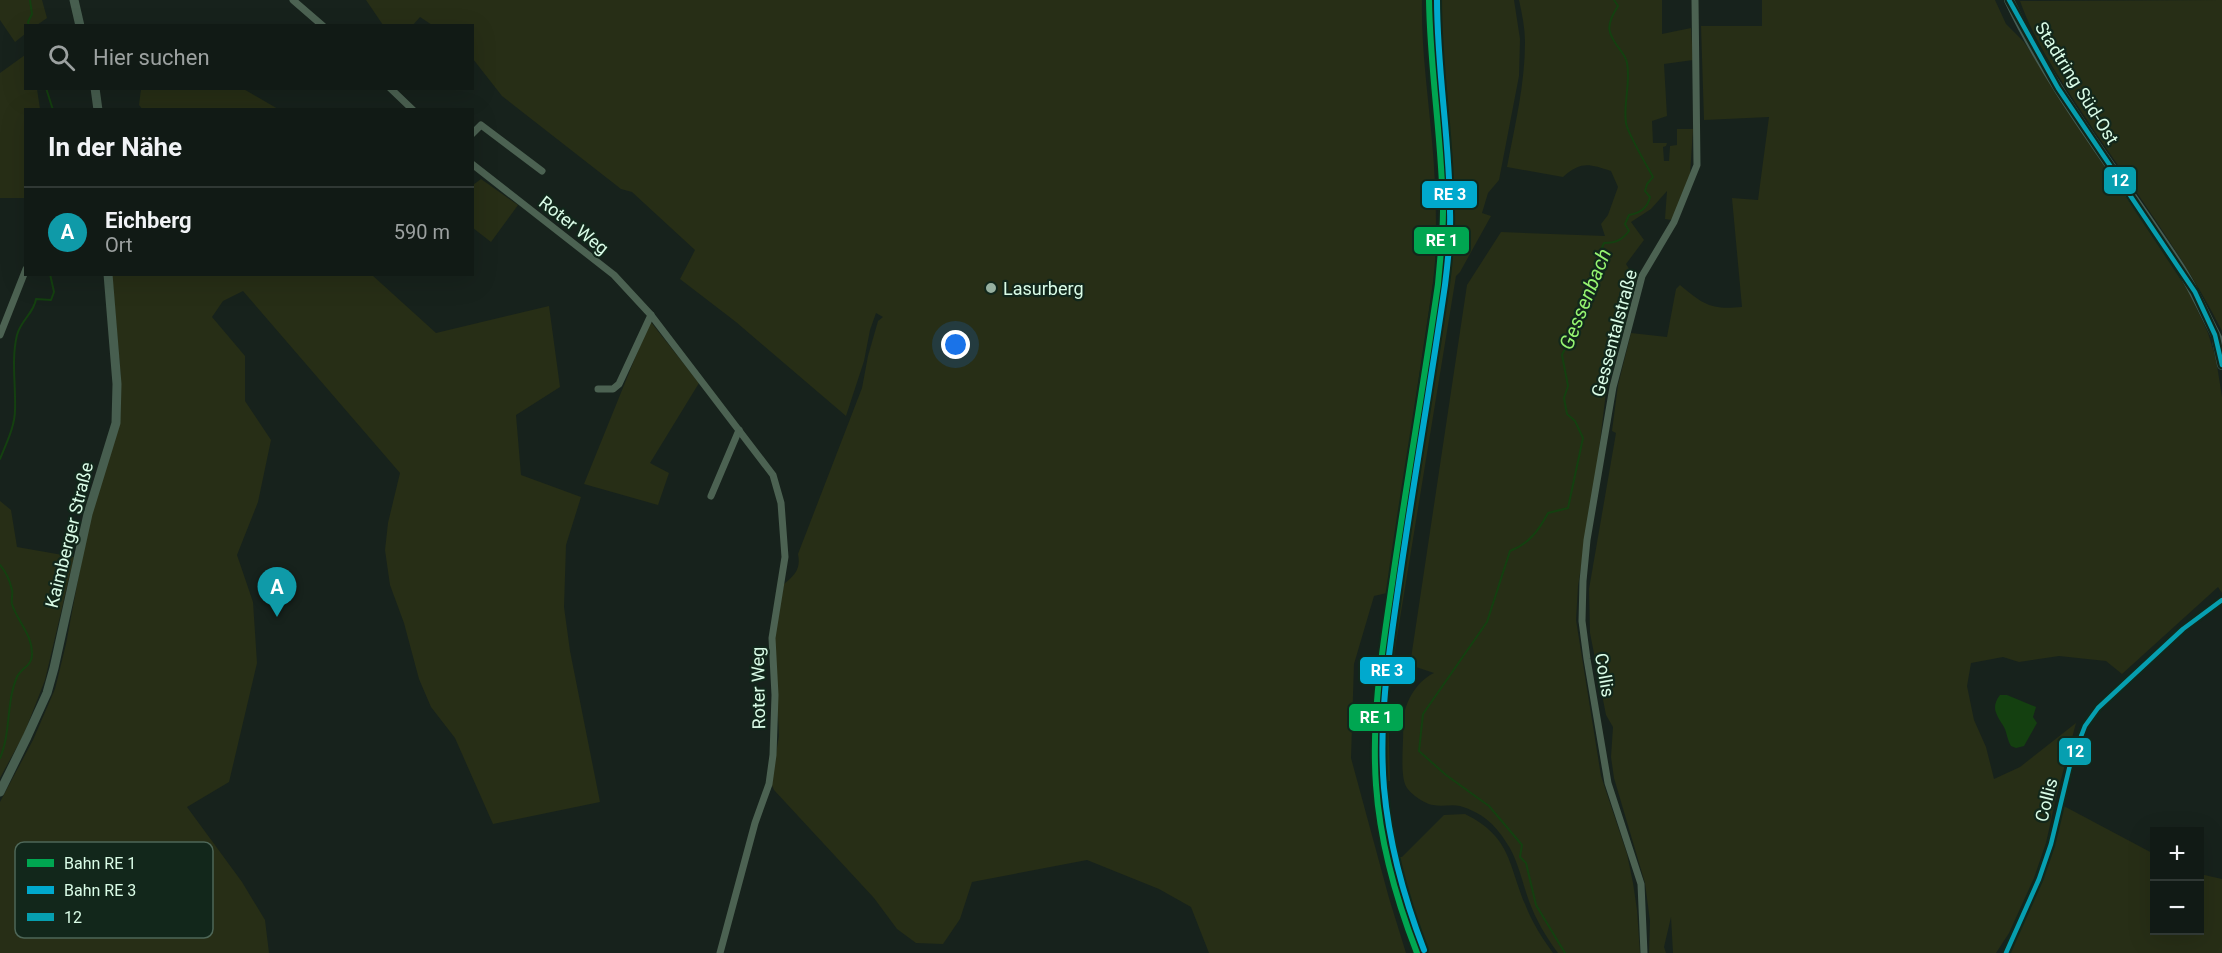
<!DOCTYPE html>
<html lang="de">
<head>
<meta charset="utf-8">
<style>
  :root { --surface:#111a15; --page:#1a231e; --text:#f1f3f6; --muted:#9ca1a0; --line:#303834; --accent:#8c9099 }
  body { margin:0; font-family:Roboto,sans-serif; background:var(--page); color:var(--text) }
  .controls { position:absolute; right:18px; bottom:18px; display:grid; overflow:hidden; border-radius:0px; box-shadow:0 6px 24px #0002 }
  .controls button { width:54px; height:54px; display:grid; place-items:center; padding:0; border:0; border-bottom:2px solid var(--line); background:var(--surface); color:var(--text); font:30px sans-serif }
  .you { position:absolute; left:956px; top:345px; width:21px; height:21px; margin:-15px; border:4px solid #fff; border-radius:50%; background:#1a73e8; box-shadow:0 0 0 9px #1a73e833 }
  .badge { display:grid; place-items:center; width:39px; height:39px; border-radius:50%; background:var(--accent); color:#fff; font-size:20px; font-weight:700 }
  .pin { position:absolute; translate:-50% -50px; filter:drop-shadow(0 2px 3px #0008) }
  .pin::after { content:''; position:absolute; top:32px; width:21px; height:18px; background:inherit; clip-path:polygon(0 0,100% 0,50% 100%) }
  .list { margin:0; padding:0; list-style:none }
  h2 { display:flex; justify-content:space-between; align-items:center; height:78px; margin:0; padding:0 24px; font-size:26px }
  h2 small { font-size:20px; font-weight:400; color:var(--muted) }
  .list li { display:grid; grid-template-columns:39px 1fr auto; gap:18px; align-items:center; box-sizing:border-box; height:90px; padding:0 24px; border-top:2px solid var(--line) }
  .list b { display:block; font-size:22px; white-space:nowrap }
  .list p { margin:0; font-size:20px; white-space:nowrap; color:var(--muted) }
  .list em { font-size:20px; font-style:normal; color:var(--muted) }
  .icon { flex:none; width:33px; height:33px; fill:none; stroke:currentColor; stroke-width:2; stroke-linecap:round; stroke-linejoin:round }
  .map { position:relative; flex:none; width:2222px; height:953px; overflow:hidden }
  .search { position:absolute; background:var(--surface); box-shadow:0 6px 24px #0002; left:24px; top:24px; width:450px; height:66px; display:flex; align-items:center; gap:15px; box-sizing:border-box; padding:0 21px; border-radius:0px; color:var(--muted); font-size:22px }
  .panel { position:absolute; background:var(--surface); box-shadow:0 6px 24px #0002; left:24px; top:108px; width:450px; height:168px; border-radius:0px }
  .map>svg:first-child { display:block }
  .green { fill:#272e16 }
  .water { fill:#144010 }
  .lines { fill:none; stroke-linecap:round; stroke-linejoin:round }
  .stream { stroke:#144010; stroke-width:2 }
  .street { stroke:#4c6252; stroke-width:7 }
  .secondary { stroke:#475e4f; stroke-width:9 }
  .primary { stroke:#465c53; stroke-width:10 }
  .bus-1-casing { stroke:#12271b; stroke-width:9 }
  .bus-1 { stroke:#069fb0; stroke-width:4.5 }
  .rail-1-casing { stroke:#12271b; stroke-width:10 }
  .rail-2-casing { stroke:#12271b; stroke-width:10 }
  .rail-1 { stroke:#00a651; stroke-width:6 }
  .rail-2 { stroke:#00a9ce; stroke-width:6 }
  .poi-dot { fill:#96b0a0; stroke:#12271b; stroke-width:2 }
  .labels { text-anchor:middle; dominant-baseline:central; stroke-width:4.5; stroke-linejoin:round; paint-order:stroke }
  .street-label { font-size:18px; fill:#dafce7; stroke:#12271b }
  .poi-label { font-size:18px; fill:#dafce7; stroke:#12271b; text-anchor:start }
  .water-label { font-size:20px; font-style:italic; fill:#95f470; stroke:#12271b }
  .key { fill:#12271b; stroke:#4e6758; stroke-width:1.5 }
  .key-label { font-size:16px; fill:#dafce7 }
  .line-badge { stroke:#12271b; stroke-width:2 }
  .badge-label { font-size:16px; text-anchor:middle; font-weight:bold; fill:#fff }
</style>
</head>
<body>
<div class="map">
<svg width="2222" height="953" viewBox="0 0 2222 953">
  <rect width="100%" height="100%" fill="#17221c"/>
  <g class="green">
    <polygon points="0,0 42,0 47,18 37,25 26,26 25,34 15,42 0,20"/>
    <path d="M366,0H1422C1421,47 1428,94 1432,141C1436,184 1437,227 1435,269L1387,593L1374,596L1354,664L1351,758L1389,898L1406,953H1209L1191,907L1159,889L1087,860L972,882L960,919L943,944L916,943L897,929L874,898L774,790L771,783L779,736L774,637L784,584C795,575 801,569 798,554L862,388L868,356L878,321L883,317L876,313L870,330L864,361L846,416L736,322L680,279L695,250L632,192L621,189L502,96L473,59L472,26L432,25L420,17L413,25H383Z"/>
    <path d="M1433,0H1514L1520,39L1519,76L1499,180L1488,193L1482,213L1491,216L1460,272L1456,276L1396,643L1388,707L1390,781H1387L1388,789H1381C1374,707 1388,626 1401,545C1417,439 1436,333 1452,227C1445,201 1447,174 1444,148C1440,99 1432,50 1433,0Z"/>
    <path d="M1519,0H1662V34L1691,28L1693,60L1664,64L1667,116L1652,121L1653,143H1667L1666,146L1663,147L1664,161H1669L1670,146L1677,145V129H1693L1690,175L1672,220L1665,219L1667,191L1651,209L1631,222L1644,240L1626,264L1636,280L1608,375L1597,467L1578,586L1576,620L1601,776L1627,854L1633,883L1637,910L1640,953H1558C1546,937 1536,920 1529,901C1522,882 1518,859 1506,842C1495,824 1481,812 1460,806C1451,804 1443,807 1433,805C1425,804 1408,793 1405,784C1400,770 1404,741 1403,725C1403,705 1415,682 1434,673L1410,665L1467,285L1501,232L1605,236L1601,224L1608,215L1618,187L1611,171C1589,164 1581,161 1563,177L1507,167C1515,125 1525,84 1525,42C1525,28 1522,14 1519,0Z"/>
    <path d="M1762,0H1995L2006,24L2024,42L2189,292L2208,333L2216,359L2222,397V593L2218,587L2122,674L2106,661L2059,656L2019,662L2003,657L1971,663L1967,686L1974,720L1986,747L1994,779L2020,767L2076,723L2055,802L2046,843L2034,878L2009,933L1996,953H1673L1671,917L1664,947L1666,953H1649L1650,921L1645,883L1614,778L1611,757L1613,727L1606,715L1590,633L1589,589L1616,433L1612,431L1618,385L1631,333L1667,337L1676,289L1680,285C1704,305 1711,310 1742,307L1732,198L1758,200L1769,117L1704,120L1701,26H1762Z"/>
    <path d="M2222,0V331C2187,262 2141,199 2097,135C2069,92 2037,49 2020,1Z"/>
    <polygon points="25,55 26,88 37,89 40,109 26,110 25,198 0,198 0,73"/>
    <polygon points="242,88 278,109 143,110 139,105 141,89"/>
    <polygon points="481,179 518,205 491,242 473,228 473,185"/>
    <polygon points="112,275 372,275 436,333 549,306 560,387 516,415 521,475 581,497 566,545 564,607 570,651 600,802 493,824 455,738 431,707 419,679 404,623 390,585 385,550 388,523 400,473 243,291 223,301 212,317 245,356 245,401 271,440 258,502 237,555 253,602 257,663 229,782 187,807 242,882 265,920 269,953 0,953 0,802 33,740 55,689 66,644 88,526 120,419 121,379"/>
    <polygon points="650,321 699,383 650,463 669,473 658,505 584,484"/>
    <polygon points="0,501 11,510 17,547 74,557 45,680 24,734 0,778"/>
    <polygon points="2060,804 2154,854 2154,930 2200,930 2200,874 2222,879 2222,953 2006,953 2039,879"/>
    <path d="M1465,814C1511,837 1508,863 1525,904C1532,922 1542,938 1553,953H1421L1396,878L1385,818L1391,822L1397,857H1402L1444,815Z"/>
  </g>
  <path class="water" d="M2000,695H2007L2036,707L2033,717L2037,723L2024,746L2016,748L2011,746C2007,739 2007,733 2004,727C1997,715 1990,708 2000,695Z"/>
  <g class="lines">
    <g class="stream">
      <polyline points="29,26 28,22 32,14 30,0"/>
      <polyline points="46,88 53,110"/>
      <path d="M0,459C6,444 15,426 15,410C16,385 11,360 17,335C21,320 34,313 36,299L51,300L54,292L50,274"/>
      <path d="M0,565C6,572 10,581 12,590C13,594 11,599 12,604C17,621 33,635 32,655C32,666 21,668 17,677C6,702 11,733 0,758"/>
      <path d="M1565,953L1536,905L1526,863L1520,857L1522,845L1489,806L1446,775L1419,751L1423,714L1487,622L1510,551C1529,544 1539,530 1548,513L1568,508L1583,438L1575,421L1567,414L1564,398L1568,386L1562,355L1571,336L1581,298L1589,294L1598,257L1604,243C1616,243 1622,240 1629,231L1625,224L1629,215C1640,213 1647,209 1650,197L1645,191L1647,184L1653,177C1647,166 1627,132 1626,123C1623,103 1631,83 1627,63C1626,58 1624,55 1621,51C1607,33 1605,26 1618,6L1614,0"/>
    </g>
    <g class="street">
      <polyline points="293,0 323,26"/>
      <polyline points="390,88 413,110"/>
      <polyline points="472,134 481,125 542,171"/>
      <polyline points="472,164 614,275 651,315 773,475 781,503 785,557 772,638 775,695 773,755 769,784 755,823 720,953"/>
      <polyline points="0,335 26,269"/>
      <polyline points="598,389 613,389 619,384 651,315"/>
      <polyline points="711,496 739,430"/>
      <polyline points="1644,953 1641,884 1608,783 1587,659 1582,621 1583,581 1587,540 1613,387 1642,276 1674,222 1697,165 1695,0"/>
      <polyline points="2006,953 2039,879 2051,844 2070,765 2085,726 2098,708 2183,629 2222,600"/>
    </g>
    <g class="secondary">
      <polyline points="74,0 80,26"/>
      <polyline points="95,88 98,110"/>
      <polyline points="0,792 27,737 47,693 54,668 88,514 116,423 117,384 108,274"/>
    </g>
    <g class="primary">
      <path d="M2009,0C2054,95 2122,178 2179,266C2196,292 2207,320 2222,347"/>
      <polyline points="2217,341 2222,365"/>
    </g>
    <defs>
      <g id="bus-1">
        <polyline points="2009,0 2058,88 2195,292 2215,335 2222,365"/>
        <polyline points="2006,953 2039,879 2051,844 2070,765 2085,726 2098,708 2183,629 2222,600"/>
      </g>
    </defs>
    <use href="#bus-1" class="bus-1-casing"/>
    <use href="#bus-1" class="bus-1"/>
    <defs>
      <path id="rail-1" d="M1417,953C1396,899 1380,843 1376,785C1371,715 1383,646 1393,577C1407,479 1424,382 1438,284C1440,260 1443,235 1443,211C1442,140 1430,71 1429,0"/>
      <path id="rail-2" d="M1424,950C1404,898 1389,844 1384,788C1378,717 1390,646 1400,576C1414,479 1431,382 1445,285C1448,261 1451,236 1450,212C1450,141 1437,71 1437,0"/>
    </defs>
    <use href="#rail-1" class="rail-1-casing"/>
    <use href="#rail-2" class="rail-2-casing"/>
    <use href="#rail-1" class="rail-1"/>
    <use href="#rail-2" class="rail-2"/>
  </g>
  <circle class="poi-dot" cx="991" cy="288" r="6"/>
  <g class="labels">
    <g class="street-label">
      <text transform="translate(2077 83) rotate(58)">Stadtring Süd-Ost</text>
      <text transform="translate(574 225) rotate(38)">Roter Weg</text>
      <text transform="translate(1614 333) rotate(-75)">Gessentalstraße</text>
      <text transform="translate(69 535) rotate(-76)">Kaimberger Straße</text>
      <text transform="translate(1605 675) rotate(80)">Collis</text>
      <text transform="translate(758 688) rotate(-91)">Roter Weg</text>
      <text transform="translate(2046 800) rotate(-76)">Collis</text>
    </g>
    <g class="poi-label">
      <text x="1003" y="288">Lasurberg</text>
    </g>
    <g class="water-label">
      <text transform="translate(1585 299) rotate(-68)">Gessenbach</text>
    </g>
  </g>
  <rect x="15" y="842" width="198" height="96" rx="9" class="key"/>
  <rect x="27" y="859" width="27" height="8" fill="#00a651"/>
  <rect x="27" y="886" width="27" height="8" fill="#00a9ce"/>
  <rect x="27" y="913" width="27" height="8" fill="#069fb0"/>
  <g class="key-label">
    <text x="64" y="869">Bahn RE 1</text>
    <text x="64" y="896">Bahn RE 3</text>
    <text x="64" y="923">12</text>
  </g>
  <g class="line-badge">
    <rect x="2103" y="166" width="34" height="29" rx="6" fill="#069fb0"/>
    <rect x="1421" y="180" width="57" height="29" rx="6" fill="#00a9ce"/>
    <rect x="1413" y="226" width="57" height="29" rx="6" fill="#00a651"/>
    <rect x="1359" y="656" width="57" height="29" rx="6" fill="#00a9ce"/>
    <rect x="1348" y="703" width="56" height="29" rx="6" fill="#00a651"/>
    <rect x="2058" y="737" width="34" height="29" rx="6" fill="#069fb0"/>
  </g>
  <g class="badge-label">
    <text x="2120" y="186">12</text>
    <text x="1450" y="200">RE 3</text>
    <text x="1442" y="246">RE 1</text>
    <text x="1387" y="676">RE 3</text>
    <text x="1376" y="723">RE 1</text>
    <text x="2075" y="757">12</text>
  </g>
</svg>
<div class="controls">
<button>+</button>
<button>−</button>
</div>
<div class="you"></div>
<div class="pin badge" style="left:277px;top:617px;background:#0f9aa8">A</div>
<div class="search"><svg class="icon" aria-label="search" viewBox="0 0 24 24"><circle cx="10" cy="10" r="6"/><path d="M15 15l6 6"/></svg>Hier suchen</div>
<section class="panel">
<h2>In der Nähe<small></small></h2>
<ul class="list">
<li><span class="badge" style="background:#0f9aa8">A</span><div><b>Eichberg</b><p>Ort</p></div><em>590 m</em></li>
</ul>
</section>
</div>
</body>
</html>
